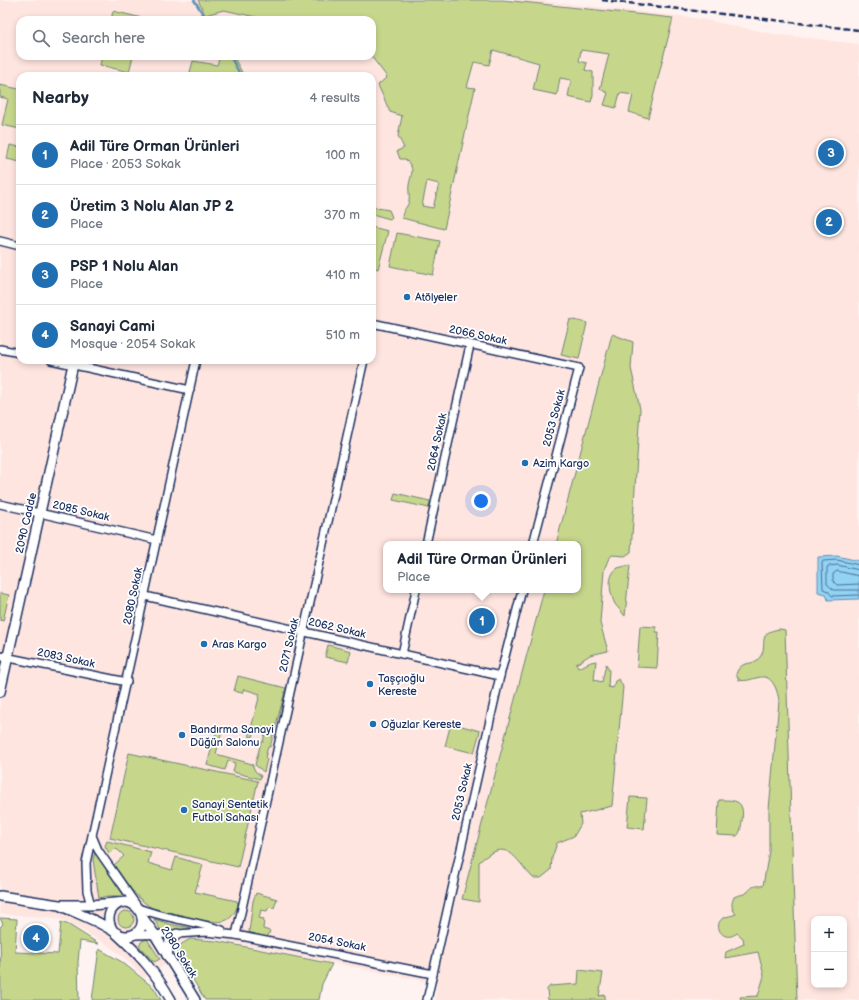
<!DOCTYPE html>
<html lang="en">
<head>
<meta charset="utf-8">
<style>
  :root { --surface:#fff; --page:#f6f6f7; --text:#1f2937; --muted:#747a83; --line:#e0e1e3; --accent:#1f6fb2 }
  body { margin:0; font-family:"Balsamiq Sans",sans-serif; background:var(--page); color:var(--text) }
  .controls { position:absolute; right:12px; bottom:12px; display:grid; overflow:hidden; border-radius:8px; box-shadow:0 2px 6px #0003 }
  .controls button { width:36px; height:36px; display:grid; place-items:center; padding:0; border:0; border-bottom:1px solid var(--line); background:var(--surface); color:var(--text); font:20px sans-serif }
  .you { position:absolute; left:481px; top:501px; width:14px; height:14px; margin:-10px; border:3px solid #fff; border-radius:50%; background:#1a73e8; box-shadow:0 0 0 6px #1a73e833 }
  .badge { display:grid; place-items:center; width:26px; height:26px; border-radius:50%; background:var(--accent); color:#fff; font-size:13px; font-weight:700 }
  .pin { position:absolute; translate:-50% -50%; border:2px solid #fff; box-shadow:0 1px 4px #0006 }
  .popup { position:absolute; left:383px; top:541px; width:198px; height:52px; box-sizing:border-box; display:grid; place-content:center; border-radius:8px; background:var(--surface); filter:drop-shadow(0 1px 3px #0005); font-size:13px; white-space:nowrap; color:var(--muted) }
  .popup b { font-size:15px; color:var(--text) }
  .popup::after { content:''; position:absolute; left:50%; top:100%; margin-left:-8px; border:8px solid transparent; border-top-color:var(--surface) }
  .list { margin:0; padding:0; list-style:none }
  h2 { display:flex; justify-content:space-between; align-items:center; height:52px; margin:0; padding:0 16px; font-size:17px }
  h2 small { font-size:13px; font-weight:400; color:var(--muted) }
  .list li { display:grid; grid-template-columns:26px 1fr auto; gap:12px; align-items:center; box-sizing:border-box; height:60px; padding:0 16px; border-top:1px solid var(--line) }
  .list b { display:block; font-size:15px; white-space:nowrap }
  .list p { margin:0; font-size:13px; white-space:nowrap; color:var(--muted) }
  .list em { font-size:13px; font-style:normal; color:var(--muted) }
  .icon { flex:none; width:22px; height:22px; fill:none; stroke:currentColor; stroke-width:2; stroke-linecap:round; stroke-linejoin:round }
  .map { position:relative; flex:none; width:859px; height:1000px; overflow:hidden }
  .search { position:absolute; background:var(--surface); box-shadow:0 2px 6px #0003; left:16px; top:16px; width:360px; height:44px; display:flex; align-items:center; gap:10px; box-sizing:border-box; padding:0 14px; border-radius:12px; color:var(--muted); font-size:15px }
  .panel { position:absolute; background:var(--surface); box-shadow:0 2px 6px #0003; left:16px; top:72px; width:360px; height:292px; border-radius:12px }
  .map>svg:first-child { display:block }
  .built { fill:#ffe5e0; fill-rule:evenodd }
  .green { fill:#c6d78c; stroke:#708375; fill-rule:evenodd }
  .water { fill:#92d2f3; stroke:#6291b7 }
  .lines { fill:none; stroke-linecap:round; stroke-linejoin:round }
  .shore { stroke:#4b709a; stroke-width:1 }
  .stream { stroke:#6291b7; stroke-width:2.5 }
  .street-casing { stroke:#1b2f5e; stroke-width:10 }
  .secondary-casing { stroke:#1b2f5e; stroke-width:12 }
  .street { stroke:#fff; stroke-width:7 }
  .secondary { stroke:#fff; stroke-width:9 }
  .rail { stroke:#1b2f5e; stroke-width:2.5; stroke-dasharray:6 3; stroke-linecap:butt }
  .poi-dot { fill:#1f6fb2; stroke:#fff; stroke-width:1.5 }
  .labels { text-anchor:middle; dominant-baseline:central; stroke-width:3.5; stroke-linejoin:round; paint-order:stroke }
  .poi-label { font-size:11px; fill:#1b2f5e; stroke:#fff; text-anchor:start }
  .street-label { font-size:11px; fill:#1b2f5e; stroke:#fff }
</style>
</head>
<body>
<div class="map">
<svg width="859" height="1000" viewBox="0 0 859 1000">
  <rect width="100%" height="100%" fill="#fff3f1"/>
  <filter id="ink" filterUnits="userSpaceOnUse"><feTurbulence type="fractalNoise" baseFrequency=".025" numOctaves="2"/><feDisplacementMap in="SourceGraphic" scale="8" xChannelSelector="R" yChannelSelector="G"/><feConvolveMatrix kernelMatrix="1 2 1 2 8 2 1 2 1" color-interpolation-filters="sRGB"/></filter>
  <g filter="url(#ink)">
    <path class="built" d="M0,0H534L696,18L774,34L859,44V1000H435L437,984L215,939L190,938L180,944L176,950V953L178,957L144,978L128,961L108,945L65,921L57,918L0,914ZM20,20H372V56H20ZM20,76H372V360H20ZM386,544H578V590H386ZM814,919H844V985H814Z"/>
    <g class="green">
      <path d="M198,0H503L673,18L648,118L629,112L633,95L620,93L616,108L604,105L608,93L600,89L609,54L581,50L579,61L587,63L585,70L593,72V95L591,102L568,97L571,80L560,78L557,95L533,90L539,63L493,50L489,65L474,62L467,87L475,88L444,229L402,218C402,210 408,207 409,201C410,195 408,190 409,185C411,173 416,169 405,159H400L397,151L404,148L398,136L402,116L390,112L378,85L387,77L371,56L372,20H269L224,10L205,15ZM427,181L439,184L433,208L422,206Z"/>
      <polygon points="113,11 142,18 141,20 111,20"/>
      <polygon points="102,56 133,56 129,72 100,65"/>
      <polygon points="220,56 233,56 244,76 189,76 193,61 217,65"/>
      <polygon points="0,85 19,89 20,88 20,129 2,125 8,99 0,97"/>
      <polygon points="10,145 20,147 20,162 7,159"/>
      <polygon points="372,207 389,210 392,217 390,219 372,214"/>
      <polygon points="372,227 388,231 378,269 372,267"/>
      <polygon points="397,233 440,241 433,275 390,266"/>
      <polygon points="570,319 587,323 579,359 561,355"/>
      <path d="M612,334L633,342L631,368L640,409L631,552L625,556L612,555L608,560L604,570L600,623L608,651L590,655L576,664L578,668L591,662L596,661L594,680L602,682L606,664L609,670L608,687L613,688L615,681L619,679L623,687L612,806L580,814L581,824L574,836L557,843L552,858L551,870L541,878H533C514,858 508,836 479,862V902L462,899L544,590H578V544H556Z"/>
      <polygon points="395,493 430,501 429,508 393,500"/>
      <path d="M630,565L625,616C622,612 618,608 615,604C610,594 606,575 618,568C621,567 626,566 630,565Z"/>
      <polygon points="0,593 9,595 3,621 0,620"/>
      <polygon points="640,626 656,627 656,632 659,632 657,668 637,667"/>
      <path d="M780,629L785,630L797,1000H741L740,997L758,996L764,976L758,952L725,958L726,952L744,944L743,938L737,933C723,944 712,925 723,918C727,916 732,916 736,914C731,908 731,904 734,897C738,895 741,895 744,894C754,889 748,885 763,886L769,851V809L779,701C778,692 773,675 761,677C753,678 747,682 739,680L736,674C742,658 752,668 760,657C769,645 755,632 780,629Z"/>
      <polygon points="328,645 351,651 348,662 325,657"/>
      <polygon points="238,676 286,688 270,747 268,747 265,758 267,759 264,772 255,765 261,742 263,742 266,729 256,726 253,737 249,736 260,694 244,689 242,693 234,691"/>
      <polygon points="451,723 480,731 474,753 445,746"/>
      <polygon points="217,729 222,731 216,754 252,764 255,771 261,776 260,779 233,772 235,763 228,761 225,770 207,765"/>
      <polygon points="129,753 258,781 238,867 110,838"/>
      <polygon points="630,797 647,798 644,829 627,827"/>
      <path d="M719,800C736,800 745,800 742,821C741,827 741,832 737,836L717,835Z"/>
      <path d="M107,841L151,852L148,863L172,870L176,857L203,865L195,892L237,901L238,905C235,912 232,919 224,921C214,924 172,916 161,912C155,910 150,907 145,903C132,893 123,877 114,865L124,856L118,850L115,849L109,853L105,846Z"/>
      <polygon points="95,852 124,896 107,896 99,898 93,860"/>
      <polygon points="256,893 277,899 274,908 269,907 267,911 261,910 259,918 264,919 263,929 270,931 267,938 249,932 253,901"/>
      <circle cx="126" cy="919" r="8"/>
      <polygon points="0,918 17,919 15,952 58,954 61,922 69,925 99,944 80,941 78,962 79,1000 1,1000 0,927 3,924"/>
      <polygon points="154,919 173,925 204,930 204,932 181,930 161,931"/>
      <polygon points="147,939 160,959 154,962 139,946 142,941"/>
      <polygon points="190,939 216,941 332,964 322,984 319,1000 205,1000 177,952 180,945"/>
      <polygon points="99,949 122,962 154,988 161,1000 92,1000"/>
      <polygon points="579,970 603,973 599,996 605,995 605,1000 548,1000 547,989 550,986 578,984"/>
    </g>
    <polygon class="water" points="837,556 859,561 859,599 828,600 826,594 818,592 818,557"/>
    <g class="lines">
      <g class="shore">
        <polyline points="859,565 837,560 823,561 822,563 823,589 828,591 832,596 859,595"/>
        <polyline points="859,570 837,565 828,566 827,568 827,584 834,590 859,590"/>
        <polyline points="859,576 837,571 833,574 833,581 837,585 859,584"/>
      </g>
      <g class="stream">
        <polyline points="194,0 207,20"/>
        <polyline points="230,56 241,76"/>
      </g>
      <defs>
        <g id="street">
          <polyline points="0,241 20,246"/>
          <polyline points="372,323 579,368 533,544"/>
          <polyline points="0,349 20,353"/>
          <polyline points="51,360 190,390"/>
          <polyline points="0,504 157,540"/>
          <polyline points="426,544 470,345"/>
          <polyline points="145,596 500,676"/>
          <polyline points="402,654 416,590"/>
          <polyline points="0,656 127,682"/>
          <polyline points="93,838 98,850 137,906"/>
          <polyline points="91,905 87,891 86,863 196,360"/>
          <path d="M138,908C166,919 195,921 222,930"/>
          <polyline points="133,935 177,934 206,932 236,935 433,974"/>
          <polyline points="236,935 364,360"/>
          <polyline points="427,1000 500,676 522,590"/>
        </g>
        <g id="secondary">
          <polyline points="0,692 74,360"/>
          <path d="M0,896L59,905H91L127,902C148,908 147,935 127,936C119,937 116,932 110,929C94,919 76,913 59,905"/>
          <polyline points="142,917 155,935 195,1000"/>
          <path d="M112,929C106,919 109,908 120,903"/>
          <path d="M117,934C140,955 156,973 171,1000"/>
          <polyline points="167,955 170,941 177,934"/>
        </g>
      </defs>
      <use href="#street" class="street-casing"/>
      <use href="#secondary" class="secondary-casing"/>
      <use href="#street" class="street"/>
      <use href="#secondary" class="secondary"/>
      <polyline class="rail" points="602,0 859,30"/>
    </g>
  </g>
  <g class="poi-dot">
    <circle cx="407" cy="297" r="4"/>
    <circle cx="525" cy="463" r="4"/>
    <circle cx="204" cy="644" r="4"/>
    <circle cx="370" cy="684" r="4"/>
    <circle cx="373" cy="724" r="4"/>
    <circle cx="182" cy="735" r="4"/>
    <circle cx="184" cy="810" r="4"/>
  </g>
  <g class="labels">
    <g class="poi-label">
      <text x="415" y="297">Atölyeler</text>
      <text x="533" y="463">Azim Kargo</text>
      <text x="212" y="644">Aras Kargo</text>
      <text x="378" y="678">Taşçıoğlu<tspan x="378" dy="13">Kereste</tspan></text>
      <text x="381" y="724">Oğuzlar Kereste</text>
      <text x="190" y="729">Bandırma Sanayi<tspan x="190" dy="13">Düğün Salonu</tspan></text>
      <text x="192" y="804">Sanayi Sentetik<tspan x="192" dy="13">Futbol Sahası</tspan></text>
    </g>
    <g class="street-label">
      <text transform="translate(478 335) rotate(12)">2066 Sokak</text>
      <text transform="translate(554 418) rotate(-75)">2053 Sokak</text>
      <text transform="translate(437 442) rotate(-78)">2064 Sokak</text>
      <text transform="translate(81 511) rotate(13)">2085 Sokak</text>
      <text transform="translate(26 523) rotate(-77)">2090 Cadde</text>
      <text transform="translate(133 596) rotate(-78)">2080 Sokak</text>
      <text transform="translate(337 628) rotate(13)">2062 Sokak</text>
      <text transform="translate(289 645) rotate(-77)">2071 Sokak</text>
      <text transform="translate(66 658) rotate(12)">2083 Sokak</text>
      <text transform="translate(462 792) rotate(-77)">2053 Sokak</text>
      <text transform="translate(337 942) rotate(11)">2054 Sokak</text>
      <text transform="translate(179 952) rotate(58)">2080 Sokak</text>
    </g>
  </g>
</svg>
<div class="controls">
<button>+</button>
<button>−</button>
</div>
<div class="you"></div>
<div class="pin badge" style="left:482px;top:621px">1</div>
<div class="popup"><b>Adil Türe Orman Ürünleri</b>Place</div>
<div class="pin badge" style="left:829px;top:222px">2</div>
<div class="pin badge" style="left:831px;top:153px">3</div>
<div class="pin badge" style="left:36px;top:938px">4</div>
<div class="search"><svg class="icon" aria-label="search" viewBox="0 0 24 24"><circle cx="10" cy="10" r="6"/><path d="M15 15l6 6"/></svg>Search here</div>
<section class="panel">
<h2>Nearby<small>4 results</small></h2>
<ul class="list">
<li><span class="badge">1</span><div><b>Adil Türe Orman Ürünleri</b><p>Place · 2053 Sokak</p></div><em>100 m</em></li>
<li><span class="badge">2</span><div><b>Üretim 3 Nolu Alan JP 2</b><p>Place</p></div><em>370 m</em></li>
<li><span class="badge">3</span><div><b>PSP 1 Nolu Alan</b><p>Place</p></div><em>410 m</em></li>
<li><span class="badge">4</span><div><b>Sanayi Cami</b><p>Mosque · 2054 Sokak</p></div><em>510 m</em></li>
</ul>
</section>
</div>
</body>
</html>
